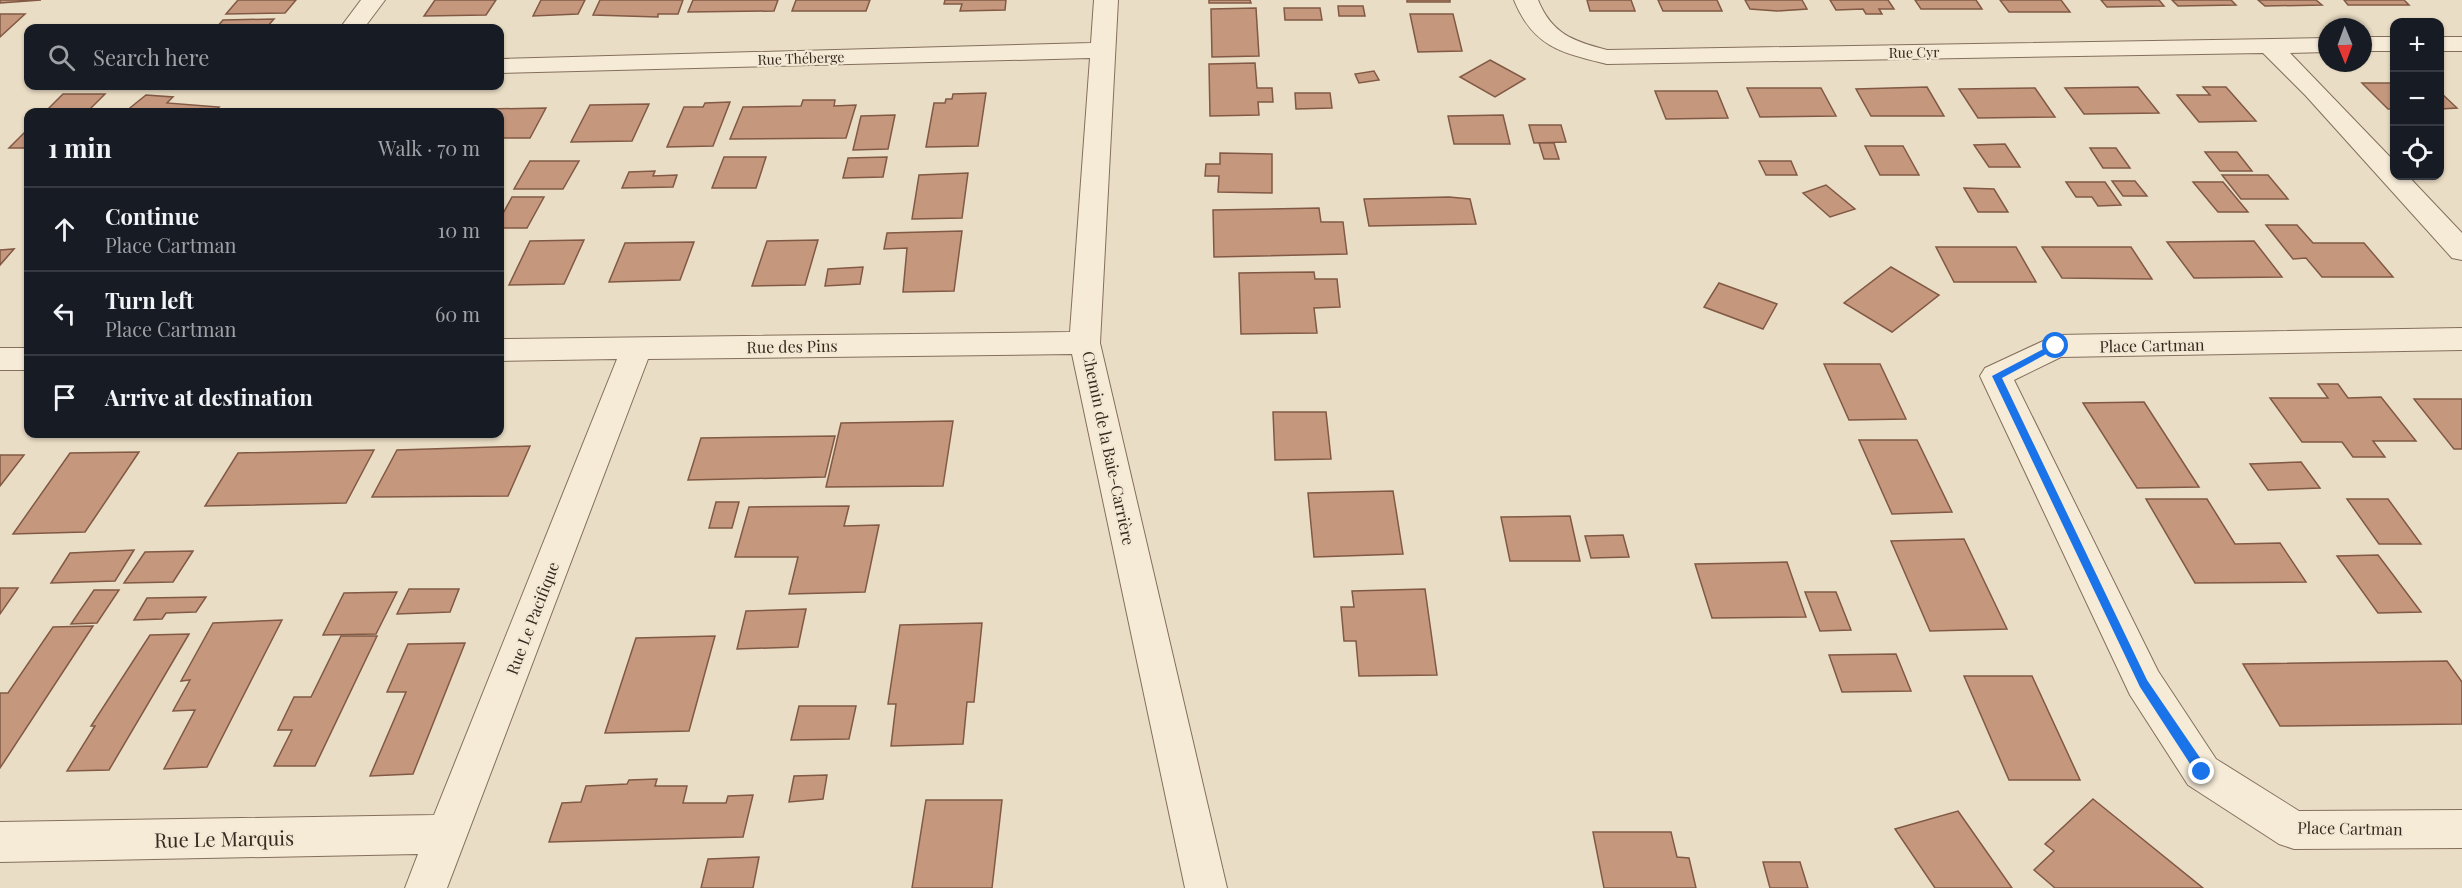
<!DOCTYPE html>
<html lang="en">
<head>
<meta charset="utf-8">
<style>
  :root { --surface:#171b24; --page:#20242c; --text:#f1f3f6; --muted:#9ea1a6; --line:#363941 }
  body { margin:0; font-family:"Playfair Display",serif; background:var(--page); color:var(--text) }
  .controls { position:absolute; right:18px; top:18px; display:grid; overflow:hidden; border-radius:12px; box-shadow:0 2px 4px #0004 }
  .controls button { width:54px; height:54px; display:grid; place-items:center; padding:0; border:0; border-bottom:2px solid var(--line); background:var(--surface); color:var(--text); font:30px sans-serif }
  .compass { position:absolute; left:2318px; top:18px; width:54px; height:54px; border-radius:50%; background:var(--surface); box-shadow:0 2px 4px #0004; rotate:179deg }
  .stop { position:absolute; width:18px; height:18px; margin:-14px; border:4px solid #1a73e8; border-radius:50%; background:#fff }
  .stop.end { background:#1a73e8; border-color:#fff; box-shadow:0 2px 6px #0008 }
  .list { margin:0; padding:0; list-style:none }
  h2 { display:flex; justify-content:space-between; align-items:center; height:78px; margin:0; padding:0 24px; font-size:26px }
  h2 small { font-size:20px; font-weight:400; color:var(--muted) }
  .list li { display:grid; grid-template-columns:39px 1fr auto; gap:18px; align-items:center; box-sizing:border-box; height:84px; padding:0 24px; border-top:2px solid var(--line) }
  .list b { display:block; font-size:22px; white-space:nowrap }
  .list p { margin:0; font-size:20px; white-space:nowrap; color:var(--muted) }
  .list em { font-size:20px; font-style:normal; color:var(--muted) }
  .icon { flex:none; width:33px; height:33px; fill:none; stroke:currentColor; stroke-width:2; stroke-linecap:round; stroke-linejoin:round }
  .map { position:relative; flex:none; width:2462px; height:888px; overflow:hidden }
  .search { position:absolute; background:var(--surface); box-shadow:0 2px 4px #0004; left:24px; top:24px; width:480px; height:66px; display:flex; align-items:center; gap:15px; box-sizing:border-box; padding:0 21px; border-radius:12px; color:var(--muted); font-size:22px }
  .panel { position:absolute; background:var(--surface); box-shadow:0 2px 4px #0004; left:24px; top:108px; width:480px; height:330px; border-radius:12px }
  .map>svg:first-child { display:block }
  .building { fill:#c5987e; stroke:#815944; stroke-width:1.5 }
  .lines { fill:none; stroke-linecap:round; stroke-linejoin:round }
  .minor-casing { stroke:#836f5c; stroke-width:2 }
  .minor { fill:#f6ebd7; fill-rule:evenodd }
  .route { fill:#1a73e8 }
  .labels { text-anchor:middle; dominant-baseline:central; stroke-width:4.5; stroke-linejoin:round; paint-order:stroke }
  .far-street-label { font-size:14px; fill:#35281f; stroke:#f2e8d3 }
  .street-label { font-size:16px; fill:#35281f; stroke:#f2e8d3 }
  .near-street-label { font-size:20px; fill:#35281f; stroke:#f2e8d3 }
</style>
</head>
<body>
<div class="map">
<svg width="2462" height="888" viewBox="0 0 2462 888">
  <rect width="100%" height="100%" fill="#eaddc5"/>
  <g class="building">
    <polygon points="0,0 41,0 0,3"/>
    <polygon points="238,0 296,0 285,13 226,14"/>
    <polygon points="435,0 496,0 486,15 424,16"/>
    <polygon points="541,0 585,0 578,14 533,16"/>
    <polygon points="600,0 683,0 678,14 658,14 658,17 593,15"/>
    <polygon points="693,0 778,0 774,11 688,12"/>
    <polygon points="796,0 870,0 866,11 792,11"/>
    <polygon points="945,0 1006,0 1005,10 960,11 962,4 944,4"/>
    <polygon points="1209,0 1250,0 1251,3 1209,3"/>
    <rect x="1407" y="0" width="43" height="2"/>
    <polygon points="1587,0 1631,0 1635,11 1590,11"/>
    <polygon points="1658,0 1717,0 1722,11 1663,11"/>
    <polygon points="1745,0 1802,0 1807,9 1777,11 1750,9"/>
    <polygon points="1830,0 1888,0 1894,9 1879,9 1882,14 1866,14 1863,9 1836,10"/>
    <polygon points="1915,0 1976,0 1982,9 1921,9"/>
    <polygon points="2000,0 2061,0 2070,12 2009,12"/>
    <polygon points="2101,0 2159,0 2164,6 2107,7"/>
    <polygon points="2172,0 2231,0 2236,5 2178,6"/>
    <polygon points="2258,0 2316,0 2322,5 2265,6"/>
    <polygon points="2344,0 2404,0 2409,5 2348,5"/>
    <polygon points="1338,6 1363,6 1365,16 1339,16"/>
    <polygon points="1256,8 1259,56 1212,57 1211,9"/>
    <polygon points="1284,8 1320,8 1322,20 1285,20"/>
    <polygon points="0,14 25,14 0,37"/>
    <polygon points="1410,14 1453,14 1462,51 1418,52"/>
    <polygon points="274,19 266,28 216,28 223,20"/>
    <polygon points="1490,60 1525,79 1495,97 1460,77"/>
    <polygon points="1255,63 1257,88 1272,88 1273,102 1258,102 1259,115 1210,116 1209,64"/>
    <polygon points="1374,71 1379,80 1359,83 1355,74"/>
    <polygon points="2362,83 2394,83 2394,109 2388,109"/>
    <polygon points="1927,87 1944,116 1871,116 1856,89"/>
    <polygon points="2138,87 2159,113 2084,114 2065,88"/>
    <polygon points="2203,87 2226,87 2256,121 2199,122 2177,95 2210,95"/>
    <polygon points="1747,88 1821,88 1836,116 1760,117"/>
    <polygon points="2035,88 2055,117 1978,118 1959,89"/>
    <polygon points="1655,91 1717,91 1728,118 1666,119"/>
    <polygon points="2440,92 2457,108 2440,109"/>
    <polygon points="986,93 978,146 926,147 934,103 945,103 946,99 952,99 953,94"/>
    <polygon points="1295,93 1330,93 1332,108 1296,109"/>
    <polygon points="63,94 105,94 87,112 45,112"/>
    <polygon points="146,95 173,97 167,103 219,107 213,112 125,112"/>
    <polygon points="803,100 835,100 834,106 856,105 846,138 730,139 743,107 801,106"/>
    <polygon points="730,102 713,146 667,147 684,107 703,107 705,103"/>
    <polygon points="649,104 632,141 571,142 590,105"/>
    <polygon points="546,108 530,138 500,138 500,112 484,112 486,109"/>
    <polygon points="449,110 448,112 382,112 383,111"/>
    <polygon points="895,115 888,149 853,150 861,116"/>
    <polygon points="1503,115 1510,144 1454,144 1448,116"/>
    <polygon points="1529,125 1561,125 1566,142 1534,143"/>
    <polygon points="28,129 28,148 9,148"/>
    <polygon points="1539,143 1554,143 1559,159 1544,159"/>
    <polygon points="2005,144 2020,167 1989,167 1974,145"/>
    <polygon points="1865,146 1903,146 1919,175 1880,175"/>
    <polygon points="2090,148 2116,148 2130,168 2103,168"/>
    <polygon points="2205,152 2237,152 2252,171 2220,171"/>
    <polygon points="1220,153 1272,154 1272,193 1218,192 1219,176 1205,176 1206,164 1220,164"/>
    <polygon points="724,157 766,157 756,188 712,188"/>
    <polygon points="887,157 883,177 843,178 848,158"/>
    <polygon points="530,161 579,161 563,189 514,189"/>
    <polygon points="1759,161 1791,161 1797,175 1766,175"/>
    <polygon points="655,171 653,176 677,175 673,187 622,188 629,172"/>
    <polygon points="968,173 962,218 912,219 919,175"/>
    <polygon points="2222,175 2268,175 2288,199 2241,199"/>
    <polygon points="2112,181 2135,181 2147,196 2123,196"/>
    <polygon points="2066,182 2105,182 2121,205 2098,206 2092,197 2076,197"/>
    <polygon points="2193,182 2223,182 2248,212 2218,212"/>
    <polygon points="1826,185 1855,209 1830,217 1803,193"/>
    <polygon points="1964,188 1994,189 2008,212 1978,212"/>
    <polygon points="512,197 544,197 527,228 500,228 500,219"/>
    <polygon points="1449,197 1470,199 1476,224 1369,226 1364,199"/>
    <polygon points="1319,208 1321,222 1343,222 1347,254 1214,257 1213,210"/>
    <polygon points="2266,225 2297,225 2313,243 2364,243 2393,277 2322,277 2306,258 2293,259"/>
    <polygon points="962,231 954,291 903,292 907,248 884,249 887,233"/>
    <polygon points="584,240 564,284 509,285 530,241"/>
    <polygon points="818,240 805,285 752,286 767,241"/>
    <polygon points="2254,241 2282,277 2194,278 2167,242"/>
    <polygon points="694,242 680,280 609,282 625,243"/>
    <polygon points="1936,247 2016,247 2036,282 1954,282"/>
    <polygon points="2042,247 2131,247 2152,279 2062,278"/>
    <polygon points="14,249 0,265 0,250"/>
    <polygon points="863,267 860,284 825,286 828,269"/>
    <polygon points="1891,267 1939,295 1892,332 1844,303"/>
    <polygon points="1314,272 1315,279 1337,279 1340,307 1314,308 1317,333 1241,334 1239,273"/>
    <polygon points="1719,283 1777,304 1763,329 1704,307"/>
    <polygon points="1824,364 1880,364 1906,419 1849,420"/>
    <polygon points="2318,384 2338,384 2348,398 2381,397 2416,441 2373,441 2385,457 2353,457 2342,442 2302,442 2270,398 2328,398"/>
    <polygon points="2414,399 2462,399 2462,449 2454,449"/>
    <polygon points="2144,402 2199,487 2137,488 2083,403"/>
    <polygon points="1273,412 1326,412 1331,459 1275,460"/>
    <polygon points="953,421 943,486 826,487 841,423"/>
    <polygon points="835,436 825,477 688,480 701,438"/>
    <polygon points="1859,440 1917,440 1952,512 1892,514"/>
    <polygon points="530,446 508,496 372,497 397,450"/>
    <polygon points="374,450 346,503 205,506 238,453"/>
    <polygon points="139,452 85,532 13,534 70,453"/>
    <polygon points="0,455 24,455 0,486"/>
    <polygon points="2301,462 2320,488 2268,490 2250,464"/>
    <polygon points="1393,491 1403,554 1314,557 1308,493"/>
    <polygon points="2146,499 2207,499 2235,544 2280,543 2306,582 2195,583"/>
    <polygon points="2347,499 2388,499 2421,544 2379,544"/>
    <polygon points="716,502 739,502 732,528 709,528"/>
    <polygon points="849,506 844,526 879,525 865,592 789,594 798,557 735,557 749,507"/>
    <polygon points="1570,516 1580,561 1510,561 1501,517"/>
    <polygon points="1623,535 1629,557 1591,558 1585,536"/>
    <polygon points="1964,539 2007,629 1930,631 1891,541"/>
    <polygon points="134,550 115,581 51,583 70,553"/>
    <polygon points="193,551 173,582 124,583 145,552"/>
    <polygon points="2378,555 2421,612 2378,613 2337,556"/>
    <polygon points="1787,562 1806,617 1712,618 1695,564"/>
    <polygon points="0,588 18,588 0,614"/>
    <polygon points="409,589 459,589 450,612 397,614"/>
    <polygon points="1425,589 1437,675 1359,676 1356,641 1344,641 1341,607 1354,607 1352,591"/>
    <polygon points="94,590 119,590 97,623 71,624"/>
    <polygon points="397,592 376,634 323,635 344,593"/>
    <polygon points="1805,592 1836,592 1851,630 1820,631"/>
    <polygon points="206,597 196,612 166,613 162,619 134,620 147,598"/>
    <polygon points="806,609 798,647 737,649 746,611"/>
    <polygon points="282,620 207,767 164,769 195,710 173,711 190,680 181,681 213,623"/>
    <polygon points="982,623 974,702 967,702 963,744 891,746 896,704 888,704 900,625"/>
    <polygon points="93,626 0,768 0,693 8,693 53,627"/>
    <polygon points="189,634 109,770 67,771 95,726 91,726 150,635"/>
    <polygon points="341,636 377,636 315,766 274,766 292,730 278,730 294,697 311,697"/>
    <polygon points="715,636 689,731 605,733 636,638"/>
    <polygon points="465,643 413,774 370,776 406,692 387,692 408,644"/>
    <polygon points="1896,654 1911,691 1842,692 1829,655"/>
    <polygon points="2447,661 2462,682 2462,724 2280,726 2243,664"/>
    <polygon points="1964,676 2032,676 2080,780 2009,780"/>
    <polygon points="799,706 856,706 849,739 791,740"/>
    <polygon points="827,775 823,799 789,802 794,776"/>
    <polygon points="657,779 655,786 687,786 683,803 726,803 728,796 753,795 743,837 549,842 562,803 581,802 586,786 627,784 629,780"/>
    <polygon points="2093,799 2203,888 2055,888 2034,870 2054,851 2045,844"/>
    <polygon points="926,800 1002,800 992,888 912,888"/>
    <polygon points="1958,811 2012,888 1935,888 1895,829"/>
    <polygon points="1593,832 1671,832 1677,857 1689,858 1696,888 1604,888"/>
    <polygon points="759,857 753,888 701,888 708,859"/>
    <polygon points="1763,862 1800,862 1808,888 1770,888"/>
  </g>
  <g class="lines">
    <defs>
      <g id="minor">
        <polygon points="361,0 385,0 364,28 340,28"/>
        <polygon points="1094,0 1118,0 1100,343 1227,888 1185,888 1072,354 648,359 447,888 405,888 418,854 0,862 0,822 434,815 617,359 500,361 500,339 1070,332 1090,58 500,73 500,59 1091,43"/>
        <path d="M1514,0H1538C1552,34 1573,41 1607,50L2327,38V52L2290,53L2394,161V176H2408L2462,233V260L2452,258L2306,96L2263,53L1607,64C1562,53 1533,47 1514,0Z"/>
        <rect x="2363" y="37" width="31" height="14"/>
        <rect x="2440" y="37" width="22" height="14"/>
        <polygon points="2462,328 2462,350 2061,357 2014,380 2158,671 2216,759 2299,811 2462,810 2462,848 2294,849 2279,844 2188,785 2130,695 1980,376 1985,368 2056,335"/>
        <rect x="0" y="348" width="28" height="22"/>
      </g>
    </defs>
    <use href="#minor" class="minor-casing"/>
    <use href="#minor" class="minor"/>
  </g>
  <polygon class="route" points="2053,344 2061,346 2002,378 2147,680 2207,768 2208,772 2202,778 2198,776 2140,687 1992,376"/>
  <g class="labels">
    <g class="far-street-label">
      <text transform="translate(1914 52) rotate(-1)">Rue Cyr</text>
      <text transform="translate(801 58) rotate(-2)">Rue Théberge</text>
    </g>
    <g class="street-label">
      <text transform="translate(2152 345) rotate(-1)">Place Cartman</text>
      <text transform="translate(792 346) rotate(-1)">Rue des Pins</text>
      <text transform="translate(1109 448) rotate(78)">Chemin de la Baie-Carrière</text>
      <text transform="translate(532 618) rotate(-69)">Rue Le Pacifique</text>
      <text transform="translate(2350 828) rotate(1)">Place Cartman</text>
    </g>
    <g class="near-street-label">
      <text transform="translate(224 838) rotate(-1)">Rue Le Marquis</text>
    </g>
  </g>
</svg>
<div class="controls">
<button>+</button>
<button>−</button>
<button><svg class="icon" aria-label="locate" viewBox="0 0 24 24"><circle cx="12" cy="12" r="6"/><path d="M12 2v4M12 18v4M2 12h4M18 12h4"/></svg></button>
</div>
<svg class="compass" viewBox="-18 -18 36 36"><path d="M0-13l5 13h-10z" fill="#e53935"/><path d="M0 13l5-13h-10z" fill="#9ea1a6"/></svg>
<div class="stop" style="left:2056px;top:346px"></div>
<div class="stop end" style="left:2202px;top:772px"></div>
<div class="search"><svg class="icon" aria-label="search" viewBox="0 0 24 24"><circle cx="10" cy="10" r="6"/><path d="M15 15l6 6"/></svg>Search here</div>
<section class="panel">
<h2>1 min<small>Walk · 70 m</small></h2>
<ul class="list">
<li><svg class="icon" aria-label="ahead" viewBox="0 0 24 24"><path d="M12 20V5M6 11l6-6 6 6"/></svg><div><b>Continue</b><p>Place Cartman</p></div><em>10 m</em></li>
<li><svg class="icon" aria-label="left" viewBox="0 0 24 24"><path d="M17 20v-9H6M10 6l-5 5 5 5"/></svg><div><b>Turn left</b><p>Place Cartman</p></div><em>60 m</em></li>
<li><svg class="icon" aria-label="arrive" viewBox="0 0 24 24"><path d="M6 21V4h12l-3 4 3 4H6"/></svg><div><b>Arrive at destination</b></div></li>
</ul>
</section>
</div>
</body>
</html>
